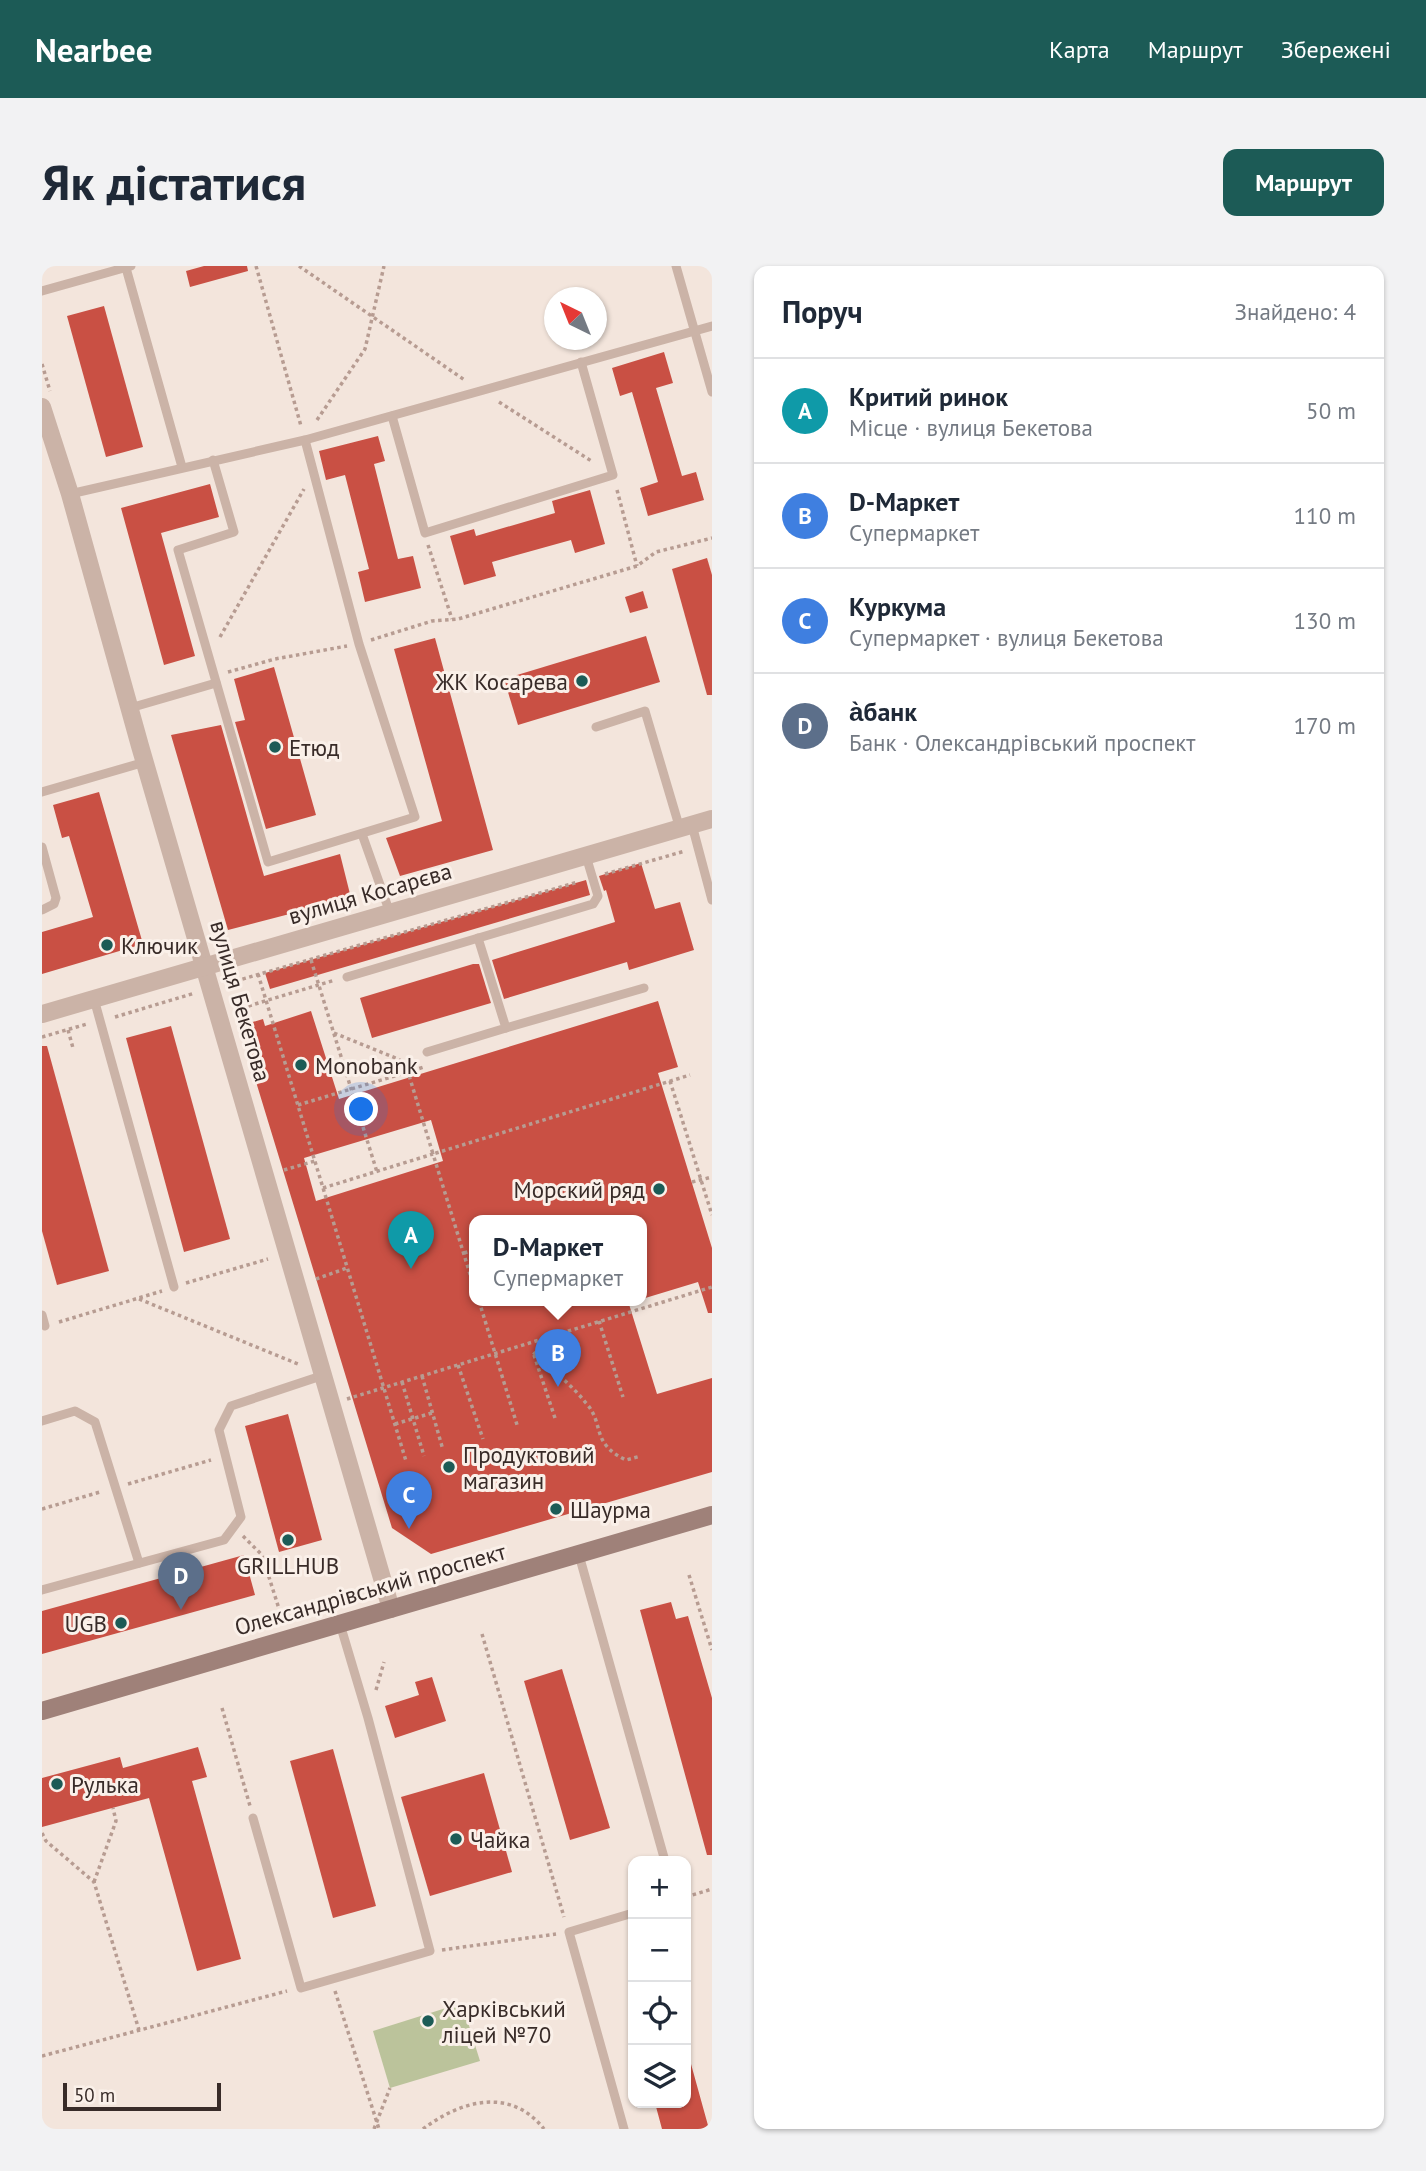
<!DOCTYPE html>
<html lang="uk">
<head>
<meta charset="utf-8">
<style>
  :root { --surface:#fff; --page:#f2f2f3; --text:#1f2937; --muted:#747a83; --line:#e0e1e3; --accent:#1c5b56 }
  body { margin:0; font-family:"PT Sans",sans-serif; background:var(--page); color:var(--text) }
  .controls { position:absolute; right:21px; bottom:21px; display:grid; overflow:hidden; border-radius:14px; box-shadow:0 2px 5px #0004 }
  .controls button { width:63px; height:63px; display:grid; place-items:center; padding:0; border:0; border-bottom:2px solid var(--line); background:var(--surface); color:var(--text); font:35px sans-serif }
  .compass { position:absolute; left:502px; top:21px; width:63px; height:63px; border-radius:50%; background:var(--surface); box-shadow:0 2px 5px #0004; rotate:317deg }
  .scale { position:absolute; left:21px; bottom:18px; width:158px; box-sizing:border-box; padding-left:7px; border:4px solid #382b28; border-top:0; font-size:19px; line-height:24px; white-space:nowrap; color:#382b28; -webkit-text-stroke:5px #faf0e9; paint-order:stroke }
  .you { position:absolute; left:320px; top:844px; width:24px; height:24px; margin:-18px; border:5px solid #fff; border-radius:50%; background:#1a73e8; box-shadow:0 0 0 10px #1a73e833 }
  .badge { display:grid; place-items:center; width:46px; height:46px; border-radius:50%; background:var(--accent); color:#fff; font-size:23px; font-weight:700 }
  .pin { position:absolute; translate:-50% -58px; filter:drop-shadow(0 2px 4px #0008) }
  .pin::after { content:''; position:absolute; top:37px; width:24px; height:21px; background:inherit; clip-path:polygon(0 0,100% 0,50% 100%) }
  .popup { position:absolute; left:427px; top:949px; width:178px; height:91px; box-sizing:border-box; display:grid; place-content:center; border-radius:14px; background:var(--surface); filter:drop-shadow(0 2px 5px #0005); font-size:23px; white-space:nowrap; color:var(--muted) }
  .popup b { font-size:26px; color:var(--text) }
  .popup::after { content:''; position:absolute; left:50%; top:100%; margin-left:-14px; border:14px solid transparent; border-top-color:var(--surface) }
  .list { margin:0; padding:0; list-style:none }
  h2 { display:flex; justify-content:space-between; align-items:center; height:91px; margin:0; padding:0 28px; font-size:30px }
  h2 small { font-size:23px; font-weight:400; color:var(--muted) }
  .list li { display:grid; grid-template-columns:46px 1fr auto; gap:21px; align-items:center; box-sizing:border-box; height:105px; padding:0 28px; border-top:2px solid var(--line) }
  .list b { display:block; font-size:26px; white-space:nowrap }
  .list p { margin:0; font-size:23px; white-space:nowrap; color:var(--muted) }
  .list em { font-size:23px; font-style:normal; color:var(--muted) }
  .icon { flex:none; width:38px; height:38px; fill:none; stroke:currentColor; stroke-width:2; stroke-linecap:round; stroke-linejoin:round }
  .map { position:relative; flex:none; width:670px; height:1863px; overflow:hidden; border-radius:14px }
  header { display:flex; align-items:center; gap:42px; box-sizing:border-box; height:98px; padding:0 35px; background:var(--accent); color:#fff }
  header strong { font-size:33px }
  nav { display:flex; gap:38px; margin-inline-start:auto; font-size:24px }
  .intro { display:flex; align-items:center; justify-content:space-between; box-sizing:border-box; height:168px; padding:0 42px }
  h1 { margin:0; font-size:49px }
  .button { padding:18px 32px; border-radius:14px; background:var(--accent); color:#fff; font-size:24px; font-weight:700 }
  main { display:flex; gap:42px; padding:0 42px }
  aside { flex:1; background:var(--surface); border-radius:14px; box-shadow:0 2px 5px #0004 }
  .map>svg:first-child { display:block }
  .green { fill:#bbc39b }
  .building { fill:#c95044; fill-rule:evenodd }
  .lines { fill:none; stroke-linecap:round; stroke-linejoin:round }
  .path { stroke:#b79c92; stroke-width:3.5; stroke-dasharray:3.5 3.5; stroke-linecap:butt }
  .service { stroke:#cbb3a7; stroke-width:9 }
  .minor { stroke:#cbb3a7; stroke-width:18 }
  .secondary { stroke:#9f8179; stroke-width:18 }
  .poi-dot { fill:#1c5b56; stroke:#faf0e9; stroke-width:2.5 }
  .labels { text-anchor:middle; dominant-baseline:central; stroke-width:6; stroke-linejoin:round; paint-order:stroke }
  .poi-label { font-size:23px; fill:#382b28; stroke:#faf0e9; text-anchor:start }
  .street-label { font-size:23px; fill:#382b28; stroke:#faf0e9 }
</style>
</head>
<body>
<header>
<strong>Nearbee</strong>
<nav><a>Карта</a><a>Маршрут</a><a>Збережені</a></nav>
</header>
<div class="intro"><h1>Як дістатися</h1><a class="button">Маршрут</a></div>
<main>
<div class="map">
<svg width="670" height="1863" viewBox="0 0 670 1863">
  <rect width="100%" height="100%" fill="#f3e5dc"/>
  <polygon class="green" points="420,1737 438,1795 348,1822 331,1765"/>
  <g class="building">
    <polygon points="162,0 205,0 206,5 148,21 144,5"/>
    <polygon points="62,40 101,181 64,191 25,50"/>
    <polygon points="622,86 631,117 614,122 640,210 654,206 662,234 606,250 598,222 616,216 590,126 578,130 570,102"/>
    <polygon points="336,170 343,195 332,198 356,293 371,290 379,322 323,336 316,306 327,303 303,209 284,214 277,185"/>
    <polygon points="168,218 177,251 119,267 153,390 122,399 79,242"/>
    <polygon points="548,224 563,278 533,287 529,274 450,296 454,310 422,319 408,270 432,263 434,270 513,247 510,235"/>
    <polygon points="665,292 670,309 670,429 665,429 630,303"/>
    <polygon points="601,325 606,342 588,347 583,331"/>
    <polygon points="604,370 618,416 476,459 462,413"/>
    <polygon points="393,372 451,584 358,610 344,572 400,555 352,383"/>
    <polygon points="232,401 274,549 224,563 193,456 203,454 192,413"/>
    <polygon points="179,459 222,610 298,588 309,632 186,664 129,469"/>
    <polygon points="57,526 101,678 0,708 0,666 51,651 27,570 20,572 11,539"/>
    <polygon points="599,597 613,643 638,636 652,684 587,704 585,696 462,733 450,694 573,656 564,624 562,625 557,610"/>
    <polygon points="544,614 548,629 228,723 223,707"/>
    <polygon points="431,698 437,698 449,737 330,772 318,732"/>
    <path d="M616,735L636,801L616,807L670,982V1047H666L656,1016L600,1033V955H432V1035H586L615,1128L670,1112V1206L389,1288L350,1262L197,760L221,753L223,760L269,745L297,833ZM389,854L401,895L274,935L262,892Z"/>
    <polygon points="129,760 188,973 142,986 84,772"/>
    <polygon points="0,780 5,780 67,1005 15,1019 0,965"/>
    <polygon points="246,1148 280,1274 237,1286 203,1160"/>
    <polygon points="202,1289 213,1329 0,1388 0,1345"/>
    <polygon points="629,1336 634,1353 646,1350 670,1432 670,1589 665,1589 598,1344"/>
    <polygon points="520,1403 568,1562 528,1574 482,1415"/>
    <polygon points="390,1411 404,1455 353,1472 343,1440 377,1429 373,1416"/>
    <polygon points="156,1481 165,1511 150,1515 199,1693 155,1705 107,1532 0,1561 0,1512 78,1491 81,1502"/>
    <polygon points="291,1483 334,1640 291,1652 248,1495"/>
    <polygon points="442,1507 470,1606 388,1630 359,1531"/>
    <polygon points="649,1798 667,1863 620,1863 613,1837 644,1837 644,1799"/>
  </g>
  <g class="lines">
    <g class="path">
      <polyline points="214,0 259,160"/>
      <polyline points="257,0 424,115"/>
      <polyline points="0,98 8,125"/>
      <polyline points="457,136 551,196"/>
      <polyline points="275,154 323,83 342,0"/>
      <polyline points="575,224 595,300"/>
      <polyline points="386,279 410,353"/>
      <polyline points="178,371 262,223"/>
      <polyline points="329,374 390,355 416,353 595,300 614,286 670,272"/>
      <polyline points="186,406 233,393 305,380"/>
      <polyline points="563,608 643,585"/>
      <polyline points="269,694 335,906"/>
      <polyline points="216,708 364,1195"/>
      <polyline points="187,717 536,616"/>
      <polyline points="193,744 293,714"/>
      <polyline points="73,751 153,727"/>
      <polyline points="26,764 31,782"/>
      <polyline points="292,767 356,793 363,798 366,806 382,801"/>
      <polyline points="0,771 45,758"/>
      <polyline points="628,815 670,949"/>
      <polyline points="256,839 366,806 391,888 648,809"/>
      <polyline points="242,904 273,895"/>
      <polyline points="650,916 670,911"/>
      <polyline points="281,922 391,888 432,1021"/>
      <polyline points="422,987 432,984"/>
      <polyline points="274,1013 305,1002"/>
      <polyline points="144,1017 226,993"/>
      <polyline points="97,1033 256,1098"/>
      <polyline points="437,1035 476,1162"/>
      <polyline points="557,1055 581,1131"/>
      <polyline points="17,1056 120,1025"/>
      <polyline points="416,1099 441,1173"/>
      <polyline points="380,1110 401,1184"/>
      <polyline points="360,1116 382,1190"/>
      <polyline points="305,1133 670,1021"/>
      <path d="M513,1152L491,1086C509,1103 529,1118 544,1137C563,1158 548,1177 584,1194L599,1190"/>
      <polyline points="353,1158 390,1147"/>
      <polyline points="86,1218 169,1194"/>
      <polyline points="0,1243 58,1226"/>
      <polyline points="201,1270 220,1289 238,1346"/>
      <polyline points="647,1309 670,1384"/>
      <polyline points="440,1368 522,1651"/>
      <polyline points="334,1424 342,1396"/>
      <polyline points="180,1442 208,1540"/>
      <polyline points="0,1567 4,1575 52,1616 97,1764"/>
      <polyline points="52,1616 74,1555 71,1542"/>
      <polyline points="644,1631 670,1623"/>
      <polyline points="400,1684 514,1668"/>
      <polyline points="293,1725 337,1863"/>
      <polyline points="0,1790 245,1725"/>
      <polyline points="332,1863 348,1822"/>
      <path d="M381,1863C418,1835 468,1820 502,1863"/>
    </g>
    <g class="service">
      <polyline points="634,0 670,126"/>
      <polyline points="84,2 140,201"/>
      <polyline points="0,25 89,0"/>
      <polyline points="350,150 383,267 571,209 539,96"/>
      <polyline points="171,194 192,266 136,284 226,596 373,551 317,378 263,174"/>
      <polyline points="28,228 263,174 670,60"/>
      <polyline points="88,442 174,417"/>
      <polyline points="554,461 603,445 638,563"/>
      <polyline points="0,526 103,496"/>
      <polyline points="650,559 670,634"/>
      <polyline points="320,568 348,647"/>
      <polyline points="0,581 14,632 12,638 0,644"/>
      <polyline points="305,711 551,638 556,630 544,590"/>
      <polyline points="52,733 132,1021"/>
      <polyline points="464,762 602,722"/>
      <polyline points="385,786 464,762 436,672"/>
      <polyline points="0,1049 3,1060"/>
      <polyline points="0,1155 33,1145 53,1156 97,1297"/>
      <polyline points="537,1289 623,1595"/>
      <polyline points="0,1324 182,1274 199,1251 177,1164 189,1140 282,1109"/>
      <polyline points="211,1552 259,1722 388,1685 326,1452 298,1358"/>
      <polyline points="582,1863 527,1666 591,1647"/>
    </g>
    <g class="minor">
      <polyline points="0,141 28,228 98,480 349,1343"/>
      <polyline points="0,748 670,553"/>
    </g>
    <polyline class="secondary" points="0,1445 670,1249"/>
  </g>
  <g class="poi-dot">
    <circle cx="540" cy="415" r="7"/>
    <circle cx="233" cy="481" r="7"/>
    <circle cx="65" cy="679" r="7"/>
    <circle cx="259" cy="799" r="7"/>
    <circle cx="617" cy="923" r="7"/>
    <circle cx="407" cy="1201" r="7"/>
    <circle cx="514" cy="1243" r="7"/>
    <circle cx="246" cy="1274" r="7"/>
    <circle cx="79" cy="1357" r="7"/>
    <circle cx="15" cy="1518" r="7"/>
    <circle cx="414" cy="1573" r="7"/>
    <circle cx="386" cy="1755" r="7"/>
  </g>
  <g class="labels">
    <g class="poi-label">
      <text x="526" y="415" text-anchor="end">ЖК Косарева</text>
      <text x="247" y="481">Етюд</text>
      <text x="79" y="679">Ключик</text>
      <text x="273" y="799">Monobank</text>
      <text x="603" y="923" text-anchor="end">Морский ряд</text>
      <text x="421" y="1188">Продуктовий<tspan x="421" dy="26">магазин</tspan></text>
      <text x="528" y="1243">Шаурма</text>
      <text x="246" y="1299" text-anchor="middle">GRILLHUB</text>
      <text x="65" y="1357" text-anchor="end">UGB</text>
      <text x="29" y="1518">Рулька</text>
      <text x="428" y="1573">Чайка</text>
      <text x="400" y="1742">Харківський<tspan x="400" dy="26">ліцей №70</tspan></text>
    </g>
    <g class="street-label">
      <text transform="translate(328 627) rotate(-16)">вулиця Косарєва</text>
      <text transform="translate(199 735) rotate(74)">вулиця Бекетова</text>
      <text transform="translate(328 1323) rotate(-16)">Олександрівський проспект</text>
    </g>
  </g>
</svg>
<div class="controls">
<button>+</button>
<button>−</button>
<button><svg class="icon" aria-label="locate" viewBox="0 0 24 24"><circle cx="12" cy="12" r="6"/><path d="M12 2v4M12 18v4M2 12h4M18 12h4"/></svg></button>
<button><svg class="icon" aria-label="layers" viewBox="0 0 24 24"><path d="M12 4l9 5-9 5-9-5zM3 14l9 5 9-5"/></svg></button>
</div>
<svg class="compass" viewBox="-18 -18 36 36"><path d="M0-13l5 13h-10z" fill="#e53935"/><path d="M0 13l5-13h-10z" fill="#747a83"/></svg>
<div class="scale">50 m</div>
<div class="you"></div>
<div class="pin badge" style="left:369px;top:1003px;background:#0f9aa8">A</div>
<div class="pin badge" style="left:516px;top:1121px;background:#3f7fe0">B</div>
<div class="popup"><b>D-Mаркет</b>Супермаркет</div>
<div class="pin badge" style="left:367px;top:1263px;background:#3f7fe0">C</div>
<div class="pin badge" style="left:139px;top:1344px;background:#5c6f8a">D</div>
</div>
<aside>
<h2>Поруч<small>Знайдено: 4</small></h2>
<ul class="list">
<li><span class="badge" style="background:#0f9aa8">A</span><div><b>Критий ринок</b><p>Місце · вулиця Бекетова</p></div><em>50 m</em></li>
<li><span class="badge" style="background:#3f7fe0">B</span><div><b>D-Mаркет</b><p>Супермаркет</p></div><em>110 m</em></li>
<li><span class="badge" style="background:#3f7fe0">C</span><div><b>Куркума</b><p>Супермаркет · вулиця Бекетова</p></div><em>130 m</em></li>
<li><span class="badge" style="background:#5c6f8a">D</span><div><b>а̀банк</b><p>Банк · Олександрівський проспект</p></div><em>170 m</em></li>
</ul>
</aside>
</main>
</body>
</html>
